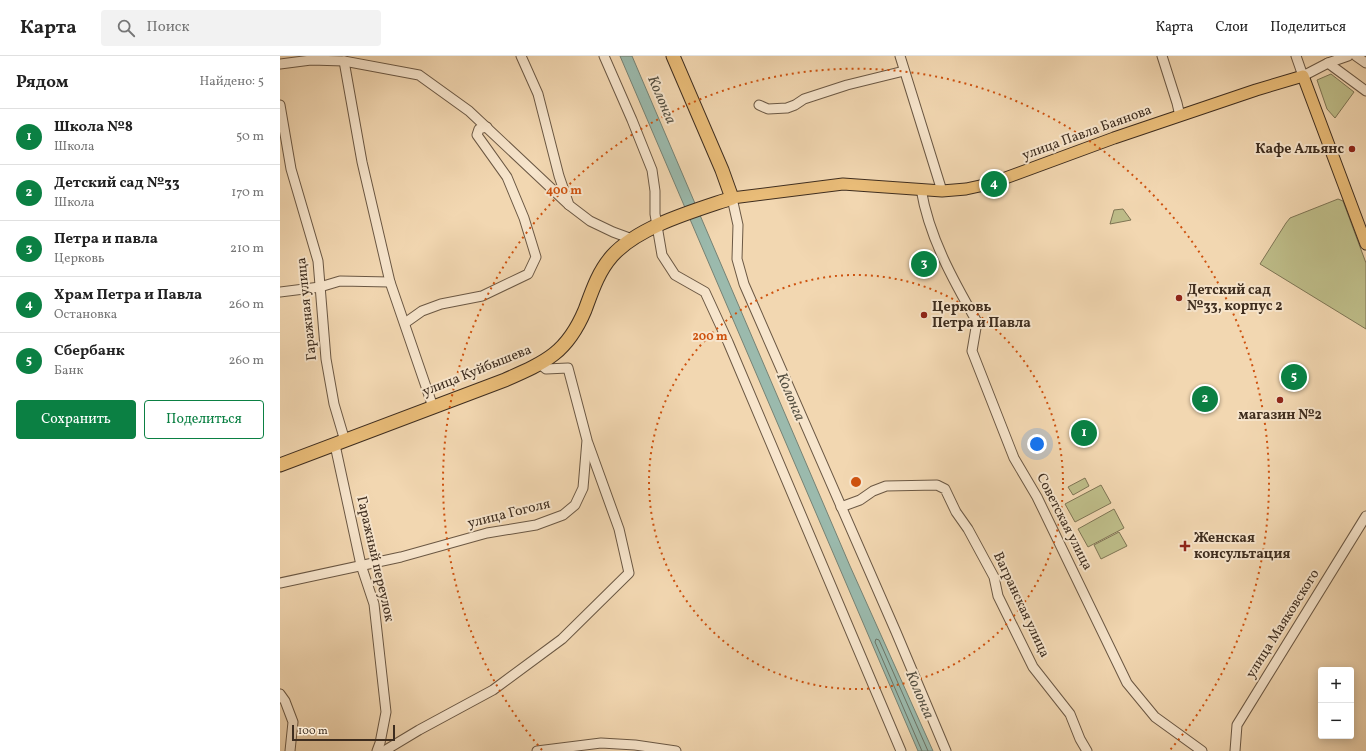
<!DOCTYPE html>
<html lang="ru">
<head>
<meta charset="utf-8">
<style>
  :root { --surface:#fff; --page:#f2f2f2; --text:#222; --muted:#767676; --line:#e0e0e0; --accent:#0b8043 }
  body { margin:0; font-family:Vollkorn,serif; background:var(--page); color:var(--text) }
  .controls { position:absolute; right:12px; bottom:12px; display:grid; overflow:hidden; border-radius:4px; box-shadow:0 2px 10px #0003 }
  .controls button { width:36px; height:36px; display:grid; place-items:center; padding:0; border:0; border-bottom:1px solid var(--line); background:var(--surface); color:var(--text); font:20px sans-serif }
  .scale { position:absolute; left:12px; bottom:10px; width:103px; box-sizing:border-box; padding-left:4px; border:2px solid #3e2d1f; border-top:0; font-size:11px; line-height:14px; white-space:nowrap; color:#3e2d1f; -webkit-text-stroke:3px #f7e5cc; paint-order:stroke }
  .you { position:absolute; left:757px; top:388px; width:14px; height:14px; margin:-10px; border:3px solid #fff; border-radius:50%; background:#1a73e8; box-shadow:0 0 0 6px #1a73e833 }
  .badge { display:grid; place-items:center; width:26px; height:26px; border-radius:50%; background:var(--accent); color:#fff; font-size:13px; font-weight:700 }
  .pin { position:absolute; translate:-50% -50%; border:2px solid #fff; box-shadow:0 1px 4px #0006 }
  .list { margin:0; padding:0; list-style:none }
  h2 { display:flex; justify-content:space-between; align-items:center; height:52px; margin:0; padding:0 16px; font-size:17px }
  h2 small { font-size:13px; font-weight:400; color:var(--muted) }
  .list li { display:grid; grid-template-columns:26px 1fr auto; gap:12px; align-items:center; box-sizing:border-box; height:56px; padding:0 16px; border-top:1px solid var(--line) }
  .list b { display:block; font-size:15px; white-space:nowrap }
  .list p { margin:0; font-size:13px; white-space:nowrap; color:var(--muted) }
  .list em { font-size:13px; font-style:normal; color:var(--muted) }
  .actions { display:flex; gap:8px; padding:12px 16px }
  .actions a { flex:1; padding:9px 0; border:1px solid var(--accent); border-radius:4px; text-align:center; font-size:14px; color:var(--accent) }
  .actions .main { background:var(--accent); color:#fff }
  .icon { flex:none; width:22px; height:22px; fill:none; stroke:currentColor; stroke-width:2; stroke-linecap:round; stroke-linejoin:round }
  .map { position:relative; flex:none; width:1086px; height:695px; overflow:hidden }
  header { display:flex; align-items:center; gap:24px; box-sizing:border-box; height:56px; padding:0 20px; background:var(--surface); border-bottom:1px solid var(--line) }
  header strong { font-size:19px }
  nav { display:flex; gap:22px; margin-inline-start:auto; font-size:14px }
  .search { width:280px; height:36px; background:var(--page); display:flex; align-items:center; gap:10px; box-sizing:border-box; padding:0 14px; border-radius:4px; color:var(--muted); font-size:15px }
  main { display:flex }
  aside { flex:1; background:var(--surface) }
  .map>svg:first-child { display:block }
  .green { fill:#bebd89; stroke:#7e7554 }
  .water { fill:#9bbaad; stroke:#768274 }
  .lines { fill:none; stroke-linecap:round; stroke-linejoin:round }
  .shore { stroke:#6c7466; stroke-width:1 }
  .minor-casing { stroke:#6b5844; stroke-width:11 }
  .major-casing { stroke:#3e2d1f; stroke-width:13 }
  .highway-casing { stroke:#3e2d1f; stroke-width:15 }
  .minor { stroke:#f7e5cc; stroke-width:9 }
  .major { stroke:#e9bc78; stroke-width:11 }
  .highway { stroke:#e9bc78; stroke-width:13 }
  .ring { fill:none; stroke:#ce520f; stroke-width:2; stroke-dasharray:2 4 }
  .poi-dot { fill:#8f2418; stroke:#f7e5cc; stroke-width:1.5 }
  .labels { text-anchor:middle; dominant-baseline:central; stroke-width:4; stroke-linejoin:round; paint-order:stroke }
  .street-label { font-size:14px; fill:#3e2d1f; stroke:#f7e5cc }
  .poi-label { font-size:14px; font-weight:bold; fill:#3e2d1f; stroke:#f7e5cc; text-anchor:start }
  .water-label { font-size:15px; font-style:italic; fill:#555042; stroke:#f7e5cc }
  .centre { fill:#ce520f; stroke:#f7e5cc; stroke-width:2 }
  .ring-label { font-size:12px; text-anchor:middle; font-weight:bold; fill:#ce520f; stroke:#f7e5cc; stroke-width:4; stroke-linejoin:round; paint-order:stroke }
</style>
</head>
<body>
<header>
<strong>Карта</strong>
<div class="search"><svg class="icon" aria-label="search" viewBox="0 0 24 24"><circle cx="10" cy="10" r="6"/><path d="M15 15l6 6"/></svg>Поиск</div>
<nav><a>Карта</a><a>Слои</a><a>Поделиться</a></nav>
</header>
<main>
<aside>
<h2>Рядом<small>Найдено: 5</small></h2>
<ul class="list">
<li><span class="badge">1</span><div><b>Школа №8</b><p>Школа</p></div><em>50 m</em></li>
<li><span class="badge">2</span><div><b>Детский сад №33</b><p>Школа</p></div><em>170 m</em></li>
<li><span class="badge">3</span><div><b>Петра и павла</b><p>Церковь</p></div><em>210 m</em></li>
<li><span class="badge">4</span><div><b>Храм Петра и Павла</b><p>Остановка</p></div><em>260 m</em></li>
<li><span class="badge">5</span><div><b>Сбербанк</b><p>Банк</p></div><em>260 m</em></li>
</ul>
<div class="actions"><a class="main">Сохранить</a><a>Поделиться</a></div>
</aside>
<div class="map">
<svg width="1086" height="695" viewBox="0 0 1086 695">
  <rect width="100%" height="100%" fill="#f2d7b1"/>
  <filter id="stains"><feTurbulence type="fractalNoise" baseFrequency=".005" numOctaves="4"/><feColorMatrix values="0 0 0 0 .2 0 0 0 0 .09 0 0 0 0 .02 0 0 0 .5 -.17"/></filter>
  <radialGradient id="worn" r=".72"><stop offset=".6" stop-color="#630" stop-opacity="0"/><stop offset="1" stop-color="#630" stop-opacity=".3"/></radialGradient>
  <g class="green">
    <polygon points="1051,18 1074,36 1055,62 1047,53 1037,24"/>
    <polygon points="1058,143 1063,145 1086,207 1086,273 980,208 1006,167 1010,162"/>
    <polygon points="843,153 851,164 830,168 834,154"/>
    <polygon points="805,422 809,430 793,439 788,431"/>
    <polygon points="821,429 831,447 795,466 785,448"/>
    <polygon points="834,453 844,472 808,491 798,473"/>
    <polygon points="839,476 847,490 821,503 814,489"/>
  </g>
  <polygon class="water" points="340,0 352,0 570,510 653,695 638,695"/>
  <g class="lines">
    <polyline class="shore" points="642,695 595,586 596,583 599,584 648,695"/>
    <defs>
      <g id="minor">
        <polyline points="241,0 258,38 279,120 289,149 310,165 333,176 352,183"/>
        <polyline points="324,0 352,64 372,114 375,135 375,158 382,199 395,219 425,236 448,286 621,695"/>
        <polyline points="620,0 662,135"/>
        <polyline points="882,0 897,47 900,60"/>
        <polyline points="1016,0 1023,20 1048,7 1068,0"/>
        <polyline points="1076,0 1086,7"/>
        <polyline points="64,5 82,106 110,226 153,351"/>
        <polyline points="1048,7 1086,35"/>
        <polyline points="0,8 31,4 64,5 139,19 189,55 289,149"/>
        <polyline points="0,49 11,113 38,205 46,303 54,348 65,385"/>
        <polyline points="479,49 488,53 507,52 515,49 524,43 567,29 624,15"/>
        <path d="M641,133C649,181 673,224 697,266L692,295L734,402L757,441L847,627L875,661L922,695"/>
        <polyline points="452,142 458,169 457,203 464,228 616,576 666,695"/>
        <polyline points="0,236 40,231 60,225 110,226"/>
        <polyline points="125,267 142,255 161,248 202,240 248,218 256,201 244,162 227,121 197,79 199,73 207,71"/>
        <polyline points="55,389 81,509 94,548 106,656 100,687 97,695"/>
        <polyline points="561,451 580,444 593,435 606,430 657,429 665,433 676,456 688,473 714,521 718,540 753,611 790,658 800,683 807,695"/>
        <polyline points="0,527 121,501 207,477 256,469 283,459 295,449 303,432 307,384 288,312 266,313 260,308"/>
        <polyline points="0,638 5,645 13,666 10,695"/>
        <polyline points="104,695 139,674 213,634 282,583 349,517 339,473 308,387"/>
        <polyline points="257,695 321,687 355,689 396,695"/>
        <polyline points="955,695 957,669 1086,460"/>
      </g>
      <polyline id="major" points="452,142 563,128 662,135 686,133 709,128 834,82 976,34 1023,20 1086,188"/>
      <path id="highway" d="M0,409L225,324C266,306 287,297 305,254C312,235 318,216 332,200C359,170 414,155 452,142L442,114L393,0"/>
    </defs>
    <use href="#minor" class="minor-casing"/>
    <use href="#major" class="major-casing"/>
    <use href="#highway" class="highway-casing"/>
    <use href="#minor" class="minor"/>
    <use href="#major" class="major"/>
    <use href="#highway" class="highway"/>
  </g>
  <g class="ring">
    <circle cx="576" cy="426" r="207"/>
    <path d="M262 694A413 413 0 1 1 890 694"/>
  </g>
  <g class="poi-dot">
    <circle cx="1072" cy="93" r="4"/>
    <circle cx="899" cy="242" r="4"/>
    <circle cx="644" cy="259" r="4"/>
    <circle cx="1000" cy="344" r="4"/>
    <path d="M903 484h4v4h4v4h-4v4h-4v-4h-4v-4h4z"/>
  </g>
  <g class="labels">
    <g class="street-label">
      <text transform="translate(807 77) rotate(-20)">улица Павла Баянова</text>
      <text transform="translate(27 253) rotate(-96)">Гаражная улица</text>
      <text transform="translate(197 315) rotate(-22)">улица Куйбышева</text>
      <text transform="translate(229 458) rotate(-14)">улица Гоголя</text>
      <text transform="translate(784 466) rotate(63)">Советская улица</text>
      <text transform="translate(95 503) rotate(77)">Гаражный переулок</text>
      <text transform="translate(741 549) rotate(65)">Вагранская улица</text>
      <text transform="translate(1003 568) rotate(-58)">улица Маяковского</text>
    </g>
    <g class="poi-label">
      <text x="1064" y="93" text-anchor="end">Кафе Альянс</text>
      <text x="907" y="234">Детский сад<tspan x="907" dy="16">№33, корпус 2</tspan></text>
      <text x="652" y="251">Церковь<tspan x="652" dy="16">Петра и Павла</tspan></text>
      <text x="1000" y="359" text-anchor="middle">магазин №2</text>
      <text x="914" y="482">Женская<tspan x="914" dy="16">консультация</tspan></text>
    </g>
    <g class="water-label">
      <text transform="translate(381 44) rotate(67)">Колонга</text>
      <text transform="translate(510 341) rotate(67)">Колонга</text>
      <text transform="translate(639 639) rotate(67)">Колонга</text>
    </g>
  </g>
  <circle cx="576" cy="426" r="6" class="centre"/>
  <g class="ring-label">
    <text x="284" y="138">400 m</text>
    <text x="430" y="284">200 m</text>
  </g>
  <rect width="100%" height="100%" filter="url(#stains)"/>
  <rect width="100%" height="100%" fill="url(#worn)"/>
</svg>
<div class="controls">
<button>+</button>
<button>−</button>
</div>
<div class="scale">100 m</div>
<div class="you"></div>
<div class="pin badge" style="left:804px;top:377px">1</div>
<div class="pin badge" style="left:925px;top:343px">2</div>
<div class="pin badge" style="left:644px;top:208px">3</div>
<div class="pin badge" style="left:714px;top:128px">4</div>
<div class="pin badge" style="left:1014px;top:321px">5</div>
</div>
</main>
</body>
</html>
